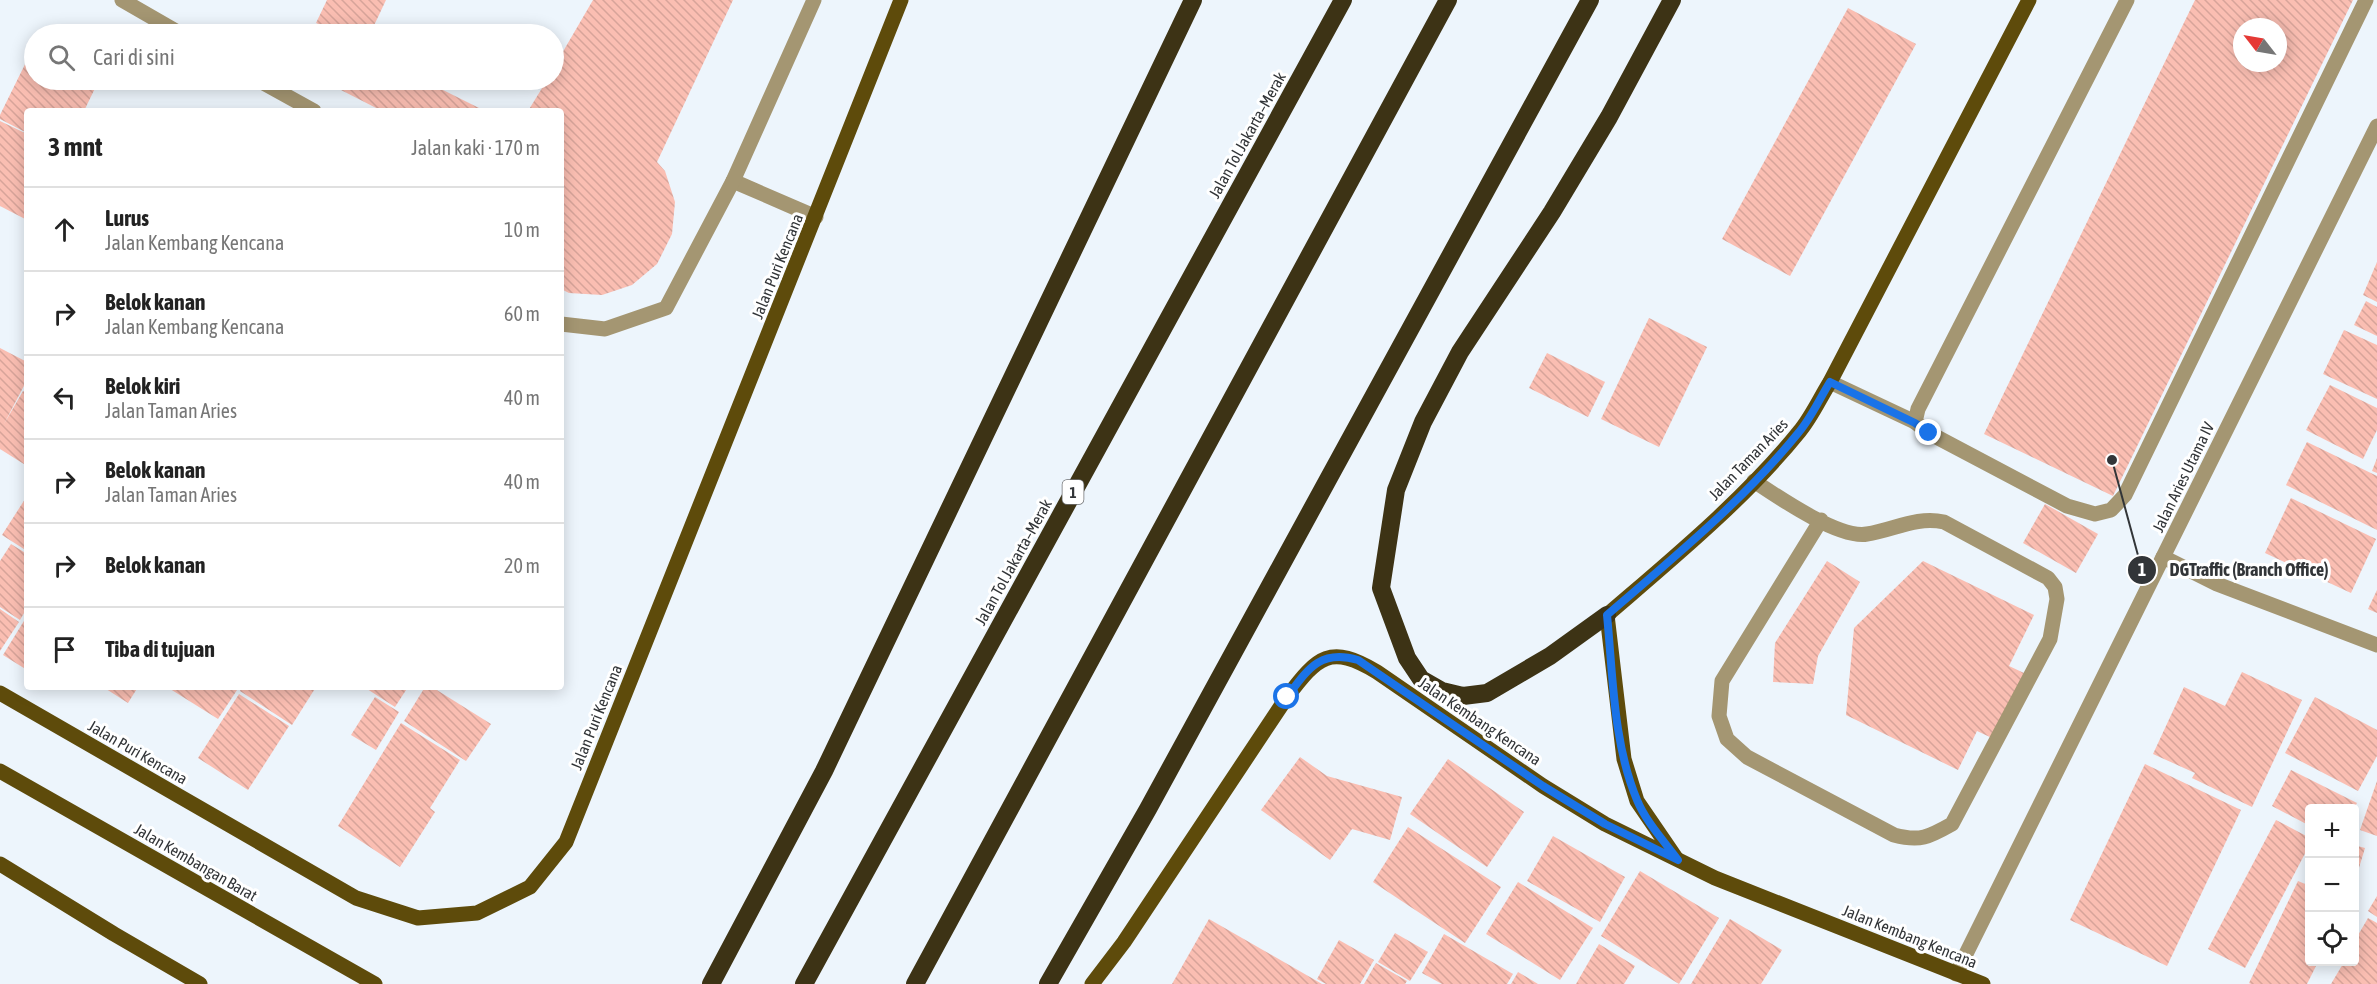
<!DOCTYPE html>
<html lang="id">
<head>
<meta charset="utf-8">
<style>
  :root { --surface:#fff; --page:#f2f2f2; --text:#222; --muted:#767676; --line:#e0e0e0 }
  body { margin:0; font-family:"Asap Condensed",sans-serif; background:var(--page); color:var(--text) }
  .controls { position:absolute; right:18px; bottom:18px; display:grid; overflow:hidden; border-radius:6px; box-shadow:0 3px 15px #0003 }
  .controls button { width:54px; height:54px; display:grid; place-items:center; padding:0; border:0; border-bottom:2px solid var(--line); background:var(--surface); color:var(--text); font:30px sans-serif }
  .compass { position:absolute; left:2233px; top:18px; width:54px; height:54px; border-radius:50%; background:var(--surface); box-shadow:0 3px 15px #0003; rotate:301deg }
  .stop { position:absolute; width:18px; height:18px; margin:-14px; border:4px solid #1a73e8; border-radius:50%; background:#fff }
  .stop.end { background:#1a73e8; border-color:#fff; box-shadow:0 2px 6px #0008 }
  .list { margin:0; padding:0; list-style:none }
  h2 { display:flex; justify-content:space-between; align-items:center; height:78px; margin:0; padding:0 24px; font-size:26px }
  h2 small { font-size:20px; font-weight:400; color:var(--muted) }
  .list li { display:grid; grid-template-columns:39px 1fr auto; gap:18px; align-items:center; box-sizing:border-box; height:84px; padding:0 24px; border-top:2px solid var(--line) }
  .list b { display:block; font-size:22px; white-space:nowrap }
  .list p { margin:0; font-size:20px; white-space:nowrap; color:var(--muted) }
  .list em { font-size:20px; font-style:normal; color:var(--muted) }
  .icon { flex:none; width:33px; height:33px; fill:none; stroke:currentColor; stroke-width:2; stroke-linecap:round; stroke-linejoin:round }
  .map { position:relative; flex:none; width:2377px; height:984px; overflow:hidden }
  .search { position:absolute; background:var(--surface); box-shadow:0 3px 15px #0003; left:24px; top:24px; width:540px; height:66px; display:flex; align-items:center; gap:15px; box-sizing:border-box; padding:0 21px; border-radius:33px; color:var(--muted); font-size:22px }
  .panel { position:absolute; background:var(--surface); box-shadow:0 3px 15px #0003; left:24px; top:108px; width:540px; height:582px; border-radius:6px }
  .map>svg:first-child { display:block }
  .building { fill:url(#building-back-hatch); fill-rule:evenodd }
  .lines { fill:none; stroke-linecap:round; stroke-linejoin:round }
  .minor { stroke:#a49672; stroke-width:15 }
  .major { stroke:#5e4b0b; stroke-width:15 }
  .highway { stroke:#3d3315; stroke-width:18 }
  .route { stroke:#1a73e8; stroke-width:8 }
  .labels { text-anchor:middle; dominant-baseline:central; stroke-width:6; stroke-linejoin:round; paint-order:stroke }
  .shield { fill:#fff; stroke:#707274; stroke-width:1.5 }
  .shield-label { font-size:15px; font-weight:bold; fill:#323538 }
  .street-label { font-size:16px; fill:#323538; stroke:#fff }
  .leader { fill:none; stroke:#323538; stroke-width:2 }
  .callout-dot { fill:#323538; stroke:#fff; stroke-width:2 }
  .mark-label { font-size:18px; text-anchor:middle; font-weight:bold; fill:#fff }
  .callout-label { font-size:18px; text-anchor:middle; font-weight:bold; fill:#323538; stroke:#fff; stroke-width:6; stroke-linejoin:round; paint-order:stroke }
</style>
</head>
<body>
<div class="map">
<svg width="2377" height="984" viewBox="0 0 2377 984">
  <defs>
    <pattern id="building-back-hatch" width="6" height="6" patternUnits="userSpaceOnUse" patternTransform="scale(1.5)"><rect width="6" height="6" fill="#fabeb2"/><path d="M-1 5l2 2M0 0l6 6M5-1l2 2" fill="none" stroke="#d7a49a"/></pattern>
  </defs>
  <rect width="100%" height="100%" fill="#edf5fc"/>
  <g class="building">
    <polygon points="327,0 386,0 370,34 340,34 316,23"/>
    <polygon points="593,0 733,0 657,162 665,171 675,202 672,234 657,264 632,285 602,295 569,293 561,289 561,111 528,111 547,80 554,80 554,67"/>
    <path d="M2195,0H2353L2113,496L1984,434ZM2242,27H2278V63H2242Z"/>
    <polygon points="1848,8 1916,44 1790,276 1722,239"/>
    <polygon points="34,46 34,80 99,80 84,111 27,111 27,133 0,119 0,115"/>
    <polygon points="347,80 423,80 485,111 382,111 341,90"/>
    <polygon points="0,121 27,134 27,220 0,206"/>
    <polygon points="2377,262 2377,302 2363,295"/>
    <polygon points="2366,301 2377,307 2377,336 2354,325"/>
    <polygon points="1649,318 1707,347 1659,447 1601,419"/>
    <polygon points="2344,330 2377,345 2377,399 2323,374"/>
    <polygon points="0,348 27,362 27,380 4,424 23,391 27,393 27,466 0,449"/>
    <polygon points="1547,353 1605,382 1588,417 1529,388"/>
    <polygon points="2330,385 2377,408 2377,430 2363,459 2306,430"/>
    <polygon points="2307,442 2377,476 2377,530 2286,485"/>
    <polygon points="2377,458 2377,473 2372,471"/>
    <polygon points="27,496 27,551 2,535"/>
    <polygon points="2291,498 2376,539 2351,593 2265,553"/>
    <polygon points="2045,504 2098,534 2076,573 2023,543"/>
    <polygon points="11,544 27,554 27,608 20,620 0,607 0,561"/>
    <polygon points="1827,561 1860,582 1818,656 1813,684 1773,682 1775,643"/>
    <polygon points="1923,561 2034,615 2009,666 2024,673 1992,738 1977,731 1958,770 1846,715 1854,628"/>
    <polygon points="2377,590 2377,613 2368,609"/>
    <polygon points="0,609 19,622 0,651"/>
    <polygon points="27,616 27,670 3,655"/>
    <polygon points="2242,672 2302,700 2252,807 2192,778 2195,773 2153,754 2184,687 2225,706"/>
    <polygon points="103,687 138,687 128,703"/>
    <polygon points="167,687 239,687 218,719"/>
    <polygon points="242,687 316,687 292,725 240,691"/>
    <polygon points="364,687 408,687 395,707"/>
    <polygon points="425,687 432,687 491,724 466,761 404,721"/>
    <polygon points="239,694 289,726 248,790 198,758"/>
    <polygon points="375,697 399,712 376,750 351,735"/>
    <polygon points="2315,697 2377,730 2377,756 2358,791 2285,753"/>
    <polygon points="401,723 460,760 430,808 435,812 400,867 338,826"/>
    <polygon points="1300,757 1327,776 1402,797 1390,840 1352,829 1330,860 1261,810"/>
    <polygon points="1448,759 1524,812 1487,867 1410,814"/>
    <polygon points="2145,764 2241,810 2167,966 2070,920"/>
    <polygon points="2291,770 2357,803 2354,808 2310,808 2310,826 2272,806"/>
    <polygon points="2377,781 2377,836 2360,830"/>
    <polygon points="2276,820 2310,838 2310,844 2245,968 2208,949"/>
    <polygon points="1408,827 1501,887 1465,943 1373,882"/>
    <polygon points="1553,836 1625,877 1600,922 1527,881"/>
    <polygon points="2354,845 2365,848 2355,881 2354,880"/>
    <polygon points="1640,871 1719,918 1679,984 1601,936"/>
    <polygon points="2298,881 2310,886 2310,962 2318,962 2307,984 2251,984 2249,983"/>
    <polygon points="1518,882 1593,928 1560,980 1486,934"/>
    <polygon points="2377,896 2377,917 2368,911"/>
    <polygon points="2368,918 2377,923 2377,984 2331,984 2344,962 2354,962 2354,942"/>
    <polygon points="1209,919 1322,984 1172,984"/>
    <polygon points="1730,919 1782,950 1761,984 1691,984"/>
    <polygon points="1395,933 1428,952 1410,981 1378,962"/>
    <polygon points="1444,934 1513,974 1507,984 1442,984 1422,973"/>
    <polygon points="1339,940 1374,960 1360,984 1326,984 1317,979"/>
    <polygon points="1599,944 1635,966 1624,984 1576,984"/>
    <polygon points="1376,963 1407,981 1405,984 1364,984"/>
    <polygon points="1518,972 1538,984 1511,984"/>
  </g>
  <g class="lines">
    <g class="minor">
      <polyline points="122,0 181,34"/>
      <polyline points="2127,0 1918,409 1915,422 1929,433 2067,506 2095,514 2111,510 2125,495 2366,0"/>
      <polyline points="258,80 314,111"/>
      <polyline points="733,181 816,217"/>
      <polyline points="561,324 605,329 666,308 733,181 814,0"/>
      <polyline points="1830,382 1915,422"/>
      <path d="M1754,481C1778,497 1839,539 1867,534C1894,530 1916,516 1944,522L2048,578L2055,587L2057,599L2050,639L1952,824C1929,837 1920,842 1894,835L1747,757L1727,739L1719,716L1722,681L1821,520"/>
      <polyline points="2163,557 2217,584 2377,645"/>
      <polyline points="1956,974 2377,126"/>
    </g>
    <g class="major">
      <polyline points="0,693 356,898 418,918 477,913 530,887 566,842 901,0"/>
      <polyline points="0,771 375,984"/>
      <path d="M1676,858L1637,801L1624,759L1607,615C1672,559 1745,499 1799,432C1811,418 1820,398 1830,382L2029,0"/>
      <polyline points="0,864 114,934 200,984"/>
      <path d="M1092,984L1124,942L1287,697C1318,656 1330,644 1377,672L1543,786L1605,824L1715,878L1983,984"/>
    </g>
    <g class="highway">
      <polyline points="1607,615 1550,656 1487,693 1463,696 1442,691 1421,679 1407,658 1381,588 1396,490 1423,422 1460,352 1552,212 1609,117 1672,0"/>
      <polyline points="711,984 824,771 1193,0"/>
      <polyline points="804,984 1343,0"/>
      <polyline points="915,984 1448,0"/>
      <polyline points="1048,984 1148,809 1590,0"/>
    </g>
  </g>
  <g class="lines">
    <path class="route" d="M1287,697C1308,669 1320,649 1358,660L1543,786L1605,824L1678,860C1664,841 1646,822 1637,800C1613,743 1613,675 1607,615C1672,559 1745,499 1799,432C1811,418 1820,398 1830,382L1915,423L1929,433"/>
  </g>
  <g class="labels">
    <rect class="shield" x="1062.5" y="480" width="21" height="24" rx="4.5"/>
    <g class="shield-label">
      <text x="1073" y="492">1</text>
    </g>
    <g class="street-label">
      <text transform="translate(1247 135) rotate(-61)">Jalan Tol Jakarta–Merak</text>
      <text transform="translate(777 266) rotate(-68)">Jalan Puri Kencana</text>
      <text transform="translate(1748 459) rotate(-46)">Jalan Taman Aries</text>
      <text transform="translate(2183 477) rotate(-64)">Jalan Aries Utama IV</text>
      <text transform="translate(1013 562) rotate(-61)">Jalan Tol Jakarta–Merak</text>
      <text transform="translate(596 717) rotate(-68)">Jalan Puri Kencana</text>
      <text transform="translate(1480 721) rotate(34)">Jalan Kembang Kencana</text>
      <text transform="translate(138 752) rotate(30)">Jalan Puri Kencana</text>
      <text transform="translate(196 862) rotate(30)">Jalan Kembangan Barat</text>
      <text transform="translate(1910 936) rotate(22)">Jalan Kembang Kencana</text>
    </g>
  </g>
  <path class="leader" d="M2112 460L2142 570"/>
  <g class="callout-dot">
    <circle cx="2112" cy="460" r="6"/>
    <circle cx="2142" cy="570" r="15"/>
  </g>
  <g class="mark-label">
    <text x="2142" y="576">1</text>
  </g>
  <g class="callout-label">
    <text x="2249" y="576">DGTraffic (Branch Office)</text>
  </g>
</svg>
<div class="controls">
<button>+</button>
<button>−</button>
<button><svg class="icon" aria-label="locate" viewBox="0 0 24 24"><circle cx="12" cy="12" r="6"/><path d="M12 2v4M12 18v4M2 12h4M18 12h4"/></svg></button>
</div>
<svg class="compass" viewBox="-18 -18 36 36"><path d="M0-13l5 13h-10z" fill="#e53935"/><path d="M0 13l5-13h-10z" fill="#767676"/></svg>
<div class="stop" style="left:1287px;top:697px"></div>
<div class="stop end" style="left:1929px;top:433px"></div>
<div class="search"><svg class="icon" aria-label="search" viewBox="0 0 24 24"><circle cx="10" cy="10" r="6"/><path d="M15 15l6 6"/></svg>Cari di sini</div>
<section class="panel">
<h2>3 mnt<small>Jalan kaki · 170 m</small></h2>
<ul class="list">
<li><svg class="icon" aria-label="ahead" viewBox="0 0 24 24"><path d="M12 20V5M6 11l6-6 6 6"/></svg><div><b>Lurus</b><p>Jalan Kembang Kencana</p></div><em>10 m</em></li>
<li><svg class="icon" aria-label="right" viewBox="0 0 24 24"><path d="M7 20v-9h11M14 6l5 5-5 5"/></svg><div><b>Belok kanan</b><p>Jalan Kembang Kencana</p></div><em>60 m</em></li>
<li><svg class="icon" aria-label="left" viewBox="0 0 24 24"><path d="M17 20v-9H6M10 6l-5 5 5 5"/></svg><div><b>Belok kiri</b><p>Jalan Taman Aries</p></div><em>40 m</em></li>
<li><svg class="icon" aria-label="right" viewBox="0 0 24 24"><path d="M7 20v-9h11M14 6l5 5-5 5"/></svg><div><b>Belok kanan</b><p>Jalan Taman Aries</p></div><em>40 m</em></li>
<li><svg class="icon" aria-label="right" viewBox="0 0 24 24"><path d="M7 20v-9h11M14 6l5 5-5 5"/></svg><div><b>Belok kanan</b></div><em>20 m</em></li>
<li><svg class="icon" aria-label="arrive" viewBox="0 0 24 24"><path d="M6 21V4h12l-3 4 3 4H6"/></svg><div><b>Tiba di tujuan</b></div></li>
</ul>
</section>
</div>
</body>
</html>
